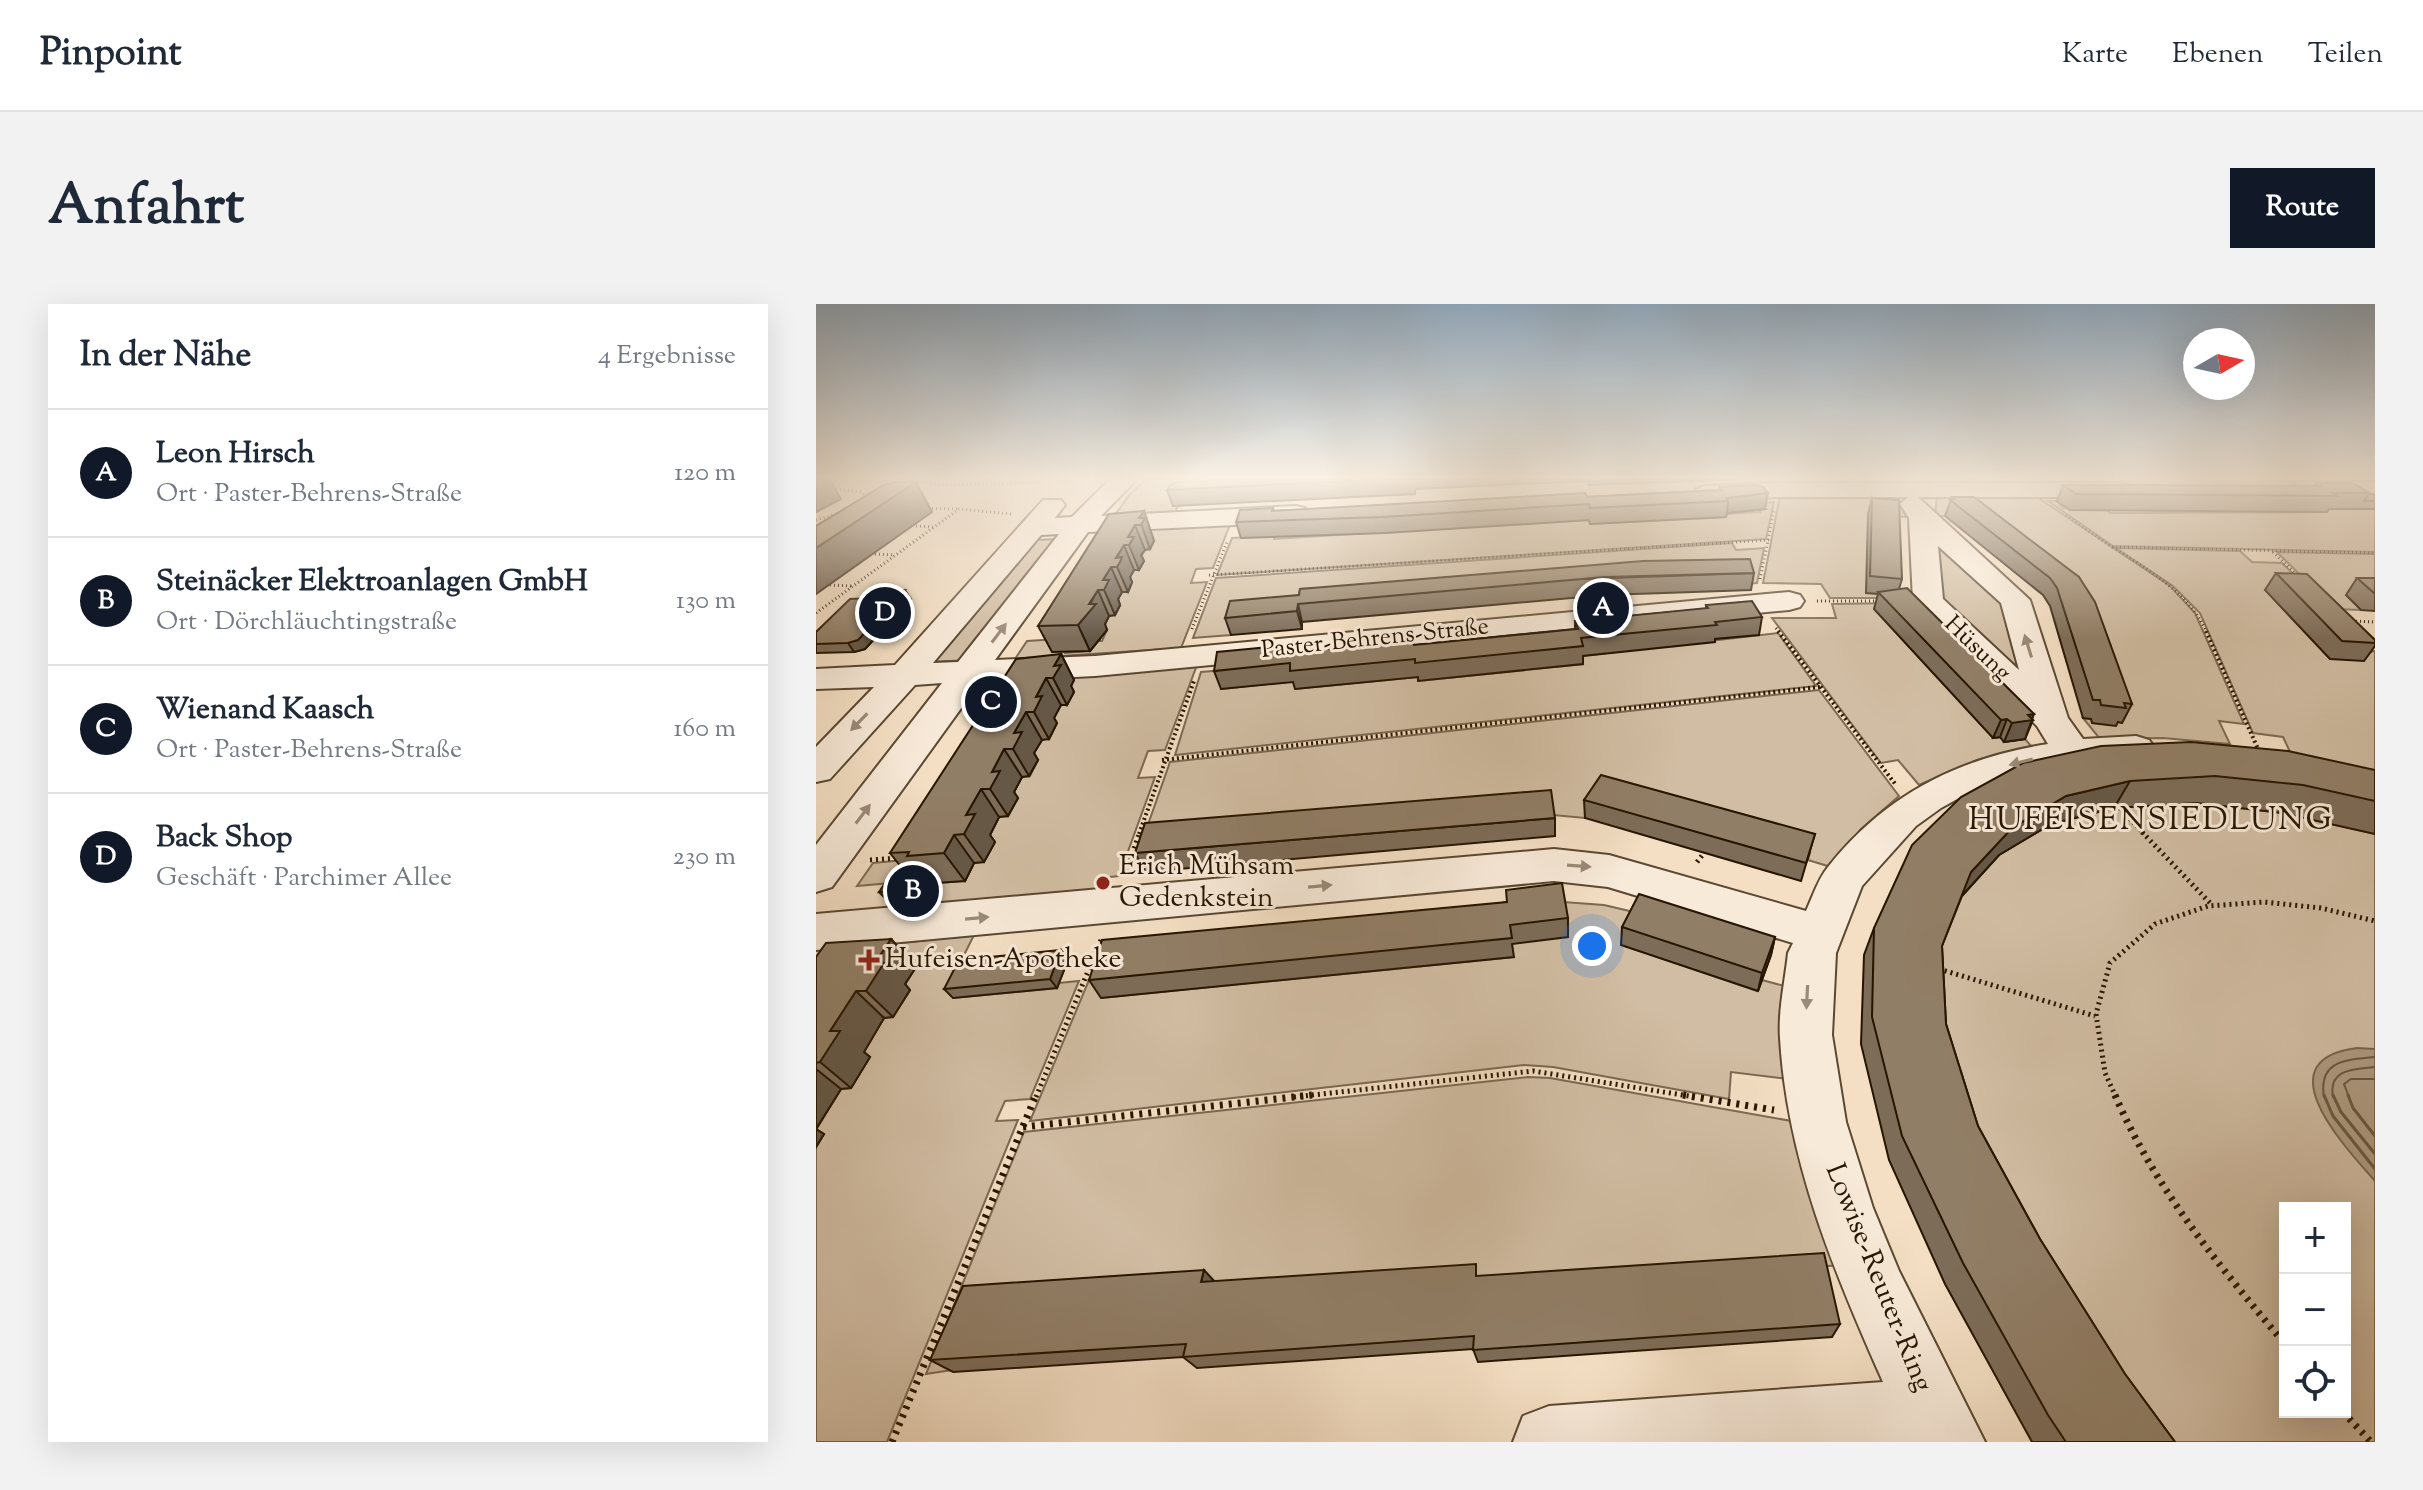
<!DOCTYPE html>
<html lang="de">
<head>
<meta charset="utf-8">
<style>
  :root { --surface:#fff; --page:#f2f2f3; --text:#1f2937; --muted:#747a83; --line:#e0e1e3; --accent:#111827 }
  body { margin:0; font-family:"Sorts Mill Goudy",serif; background:var(--page); color:var(--text) }
  .controls { position:absolute; right:24px; bottom:24px; display:grid; overflow:hidden; border-radius:0px; box-shadow:0 8px 32px #0002 }
  .controls button { width:72px; height:72px; display:grid; place-items:center; padding:0; border:0; border-bottom:2px solid var(--line); background:var(--surface); color:var(--text); font:40px sans-serif }
  .compass { position:absolute; left:1367px; top:24px; width:72px; height:72px; border-radius:50%; background:var(--surface); box-shadow:0 8px 32px #0002; rotate:81deg }
  .you { position:absolute; left:776px; top:642px; width:28px; height:28px; margin:-20px; border:6px solid #fff; border-radius:50%; background:#1a73e8; box-shadow:0 0 0 12px #1a73e833 }
  .badge { display:grid; place-items:center; width:52px; height:52px; border-radius:50%; background:var(--accent); color:#fff; font-size:26px; font-weight:700 }
  .pin { position:absolute; translate:-50% -50%; border:4px solid #fff; box-shadow:0 2px 8px #0006 }
  .list { margin:0; padding:0; list-style:none }
  h2 { display:flex; justify-content:space-between; align-items:center; height:104px; margin:0; padding:0 32px; font-size:34px }
  h2 small { font-size:26px; font-weight:400; color:var(--muted) }
  .list li { display:grid; grid-template-columns:52px 1fr auto; gap:24px; align-items:center; box-sizing:border-box; height:128px; padding:0 32px; border-top:2px solid var(--line) }
  .list b { display:block; font-size:30px; white-space:nowrap }
  .list p { margin:0; font-size:26px; white-space:nowrap; color:var(--muted) }
  .list em { font-size:26px; font-style:normal; color:var(--muted) }
  .icon { flex:none; width:44px; height:44px; fill:none; stroke:currentColor; stroke-width:2; stroke-linecap:round; stroke-linejoin:round }
  .map { position:relative; flex:none; width:1559px; height:1138px; overflow:hidden; border-radius:0px }
  header { display:flex; align-items:center; gap:48px; box-sizing:border-box; height:112px; padding:0 40px; background:var(--surface); border-bottom:2px solid var(--line) }
  header strong { font-size:38px }
  nav { display:flex; gap:44px; margin-inline-start:auto; font-size:28px }
  .intro { display:flex; align-items:center; justify-content:space-between; box-sizing:border-box; height:192px; padding:0 48px }
  h1 { margin:0; font-size:56px }
  .button { padding:20px 36px; border-radius:0px; background:var(--accent); color:#fff; font-size:28px; font-weight:700 }
  main { display:flex; gap:48px; padding:0 48px }
  aside { flex:1; background:var(--surface); border-radius:0px; box-shadow:0 8px 32px #0002 }
  .map>svg:first-child { display:block }
  .green { fill:#d1bda3; stroke:#7c6952; stroke-width:2; fill-rule:evenodd }
  .water { fill:#ae9a81; stroke:#78654d; stroke-width:2 }
  .lines { fill:none; stroke-linecap:round; stroke-linejoin:round }
  .shore-far1 { stroke:#6a5840; stroke-width:2 }
  .shore { stroke:#6a5840; stroke-width:3 }
  .minor-casing { stroke:#5a4831; stroke-width:4 }
  .path-far3 { stroke:#261500; stroke-width:3; stroke-dasharray:1 3; stroke-linecap:butt }
  .path-far2 { stroke:#261500; stroke-width:4; stroke-dasharray:2 3; stroke-linecap:butt }
  .path-far1 { stroke:#261500; stroke-width:5; stroke-dasharray:2 4; stroke-linecap:butt }
  .path { stroke:#261500; stroke-width:7; stroke-dasharray:3 6; stroke-linecap:butt }
  .minor { fill:#f8ead9; fill-rule:evenodd }
  .wall { fill:#7d6c58; stroke:#261500; stroke-width:2 }
  .shaded-wall { fill:#665847; stroke:#261500; stroke-width:2 }
  .building { fill:#917e66; stroke:#261500; stroke-width:2 }
  .oneway { fill:#9a8a77 }
  .poi-dot { fill:#8f2418; stroke:#f8ead9; stroke-width:3 }
  .labels { text-anchor:middle; dominant-baseline:central; stroke-width:6; stroke-linejoin:round; paint-order:stroke }
  .far-street-label { font-size:24px; fill:#261500; stroke:#f8ead9 }
  .poi-label { font-size:28px; fill:#261500; stroke:#f8ead9; text-anchor:start }
  .street-label { font-size:28px; fill:#261500; stroke:#f8ead9 }
  .quarter-label { font-size:32px; letter-spacing:2px; fill:#261500; stroke:#f8ead9 }
</style>
</head>
<body>
<header>
<strong>Pinpoint</strong>
<nav><a>Karte</a><a>Ebenen</a><a>Teilen</a></nav>
</header>
<div class="intro"><h1>Anfahrt</h1><a class="button">Route</a></div>
<main>
<aside>
<h2>In der Nähe<small>4 Ergebnisse</small></h2>
<ul class="list">
<li><span class="badge">A</span><div><b>Leon Hirsch</b><p>Ort · Paster-Behrens-Straße</p></div><em>120 m</em></li>
<li><span class="badge">B</span><div><b>Steinäcker Elektroanlagen GmbH</b><p>Ort · Dörchläuchtingstraße</p></div><em>130 m</em></li>
<li><span class="badge">C</span><div><b>Wienand Kaasch</b><p>Ort · Paster-Behrens-Straße</p></div><em>160 m</em></li>
<li><span class="badge">D</span><div><b>Back Shop</b><p>Geschäft · Parchimer Allee</p></div><em>230 m</em></li>
</ul>
</aside>
<div class="map">
<svg width="1559" height="1138" viewBox="0 0 1559 1138">
  <rect width="100%" height="100%" fill="#f4dfc4"/>
  <filter id="stains"><feTurbulence type="fractalNoise" baseFrequency=".0025" numOctaves="4"/><feColorMatrix values="0 0 0 0 .2 0 0 0 0 .09 0 0 0 0 .02 0 0 0 .5 -.17"/></filter>
  <radialGradient id="worn" r=".72"><stop offset=".6" stop-color="#630" stop-opacity="0"/><stop offset="1" stop-color="#630" stop-opacity=".3"/></radialGradient>
  <g class="green">
    <polygon points="331,175 600,175 358,202 362,202 359,208 299,211 314,190"/>
    <polygon points="1067,191 1082,196 1090,213 1074,212 1079,294 1014,294 1005,280 947,279 964,192"/>
    <polygon points="1121,191 1218,191 1354,282 1379,309 1428,420 1403,417 1414,440 1347,434 1284,435 1267,414 1275,415 1271,316 1134,211 1119,213"/>
    <polygon points="1232,197 1241,197 1247,204 1291,206 1294,209 1509,208 1506,205 1559,205 1559,248 1297,242"/>
    <polygon points="958,198 950,235 401,271 416,234 458,232 458,235 773,216 774,220 909,213 908,210 944,208 945,199"/>
    <polygon points="415,218 397,264 380,265 375,279 391,278 365,344 199,355 211,337 243,335 249,349 274,347 279,337 286,337 291,326 285,326 293,312 299,311 304,302 299,301 306,288 312,288 316,279 311,278 329,246 290,225"/>
    <polygon points="244,235 153,356 115,358 216,236"/>
    <polygon points="916,239 920,246 948,244 941,279 417,320 415,331 377,334 400,274"/>
    <polygon points="1125,239 1185,292 1207,368 1199,368 1128,301 1124,291 1118,240"/>
    <polygon points="1300,244 1424,247 1436,258 1466,259 1496,288 1450,287 1514,355 1559,347 1559,469 1475,450 1467,433 1437,429 1384,309 1357,282"/>
    <polygon points="1461,248 1559,250 1559,293 1545,306 1519,305"/>
    <polygon points="1081,299 1059,306 1177,434 1184,433 1188,438 1209,435 1216,443 1161,456 1103,481 1082,456 1065,459 956,314 1020,314 1016,300"/>
    <polygon points="962,329 1000,382 359,451 385,368 408,366 405,385 480,377 480,385 602,373 603,377 767,360 765,352"/>
    <polygon points="381,361 349,446 332,447 322,474 339,473 303,572 284,574 279,586 108,601 120,579 149,577 158,559 168,558 170,538 183,513 192,512 194,495 206,473 214,472 222,456 214,456 226,435 206,396 168,398 184,377"/>
    <polygon points="1003,386 1083,492 1045,525 1015,563 992,556 994,549 785,490 769,514 737,511 339,538 329,568 315,569 354,458"/>
    <path d="M1381,499L1466,509L1559,530V1138H1318L1146,846L1118,657L1142,596L1183,551L1235,520L1298,504ZM1469,904H1529V1108H1469Z"/>
    <polygon points="111,554 97,577 41,582 57,559"/>
    <polygon points="747,598 788,601 822,609 806,641 941,687 946,676 972,683 973,775 915,768 913,795 737,763 708,761 214,817 281,657 286,694 697,653 696,640"/>
    <polygon points="158,631 141,665 138,694 241,684 243,679 263,677 214,795 189,797 180,817 202,816 71,1138 0,1138 0,843 7,831 0,826 25,785 35,784 53,754 44,753 68,714 77,713 86,686 99,664 67,664 84,639"/>
    <polygon points="712,773 734,774 981,818 1026,961 664,986 110,1070 208,828"/>
  </g>
  <path class="water" d="M1541,744L1559,745V877C1530,844 1446,756 1541,744Z"/>
  <g class="lines">
    <g class="shore-far1">
      <path d="M1508,793C1502,756 1530,756 1559,753"/>
      <path d="M1517,793C1512,765 1537,765 1559,763"/>
      <polyline points="1533,793 1528,780 1535,775 1559,775"/>
    </g>
    <g class="shore">
      <polyline points="1508,791 1517,812 1559,865"/>
      <polyline points="1517,791 1525,808 1559,850"/>
      <polyline points="1532,791 1537,804 1559,832"/>
    </g>
    <defs>
      <g id="minor">
        <path d="M294,175H321L285,212L480,202L489,204L493,210L489,216L480,218L272,228L179,356L279,352L973,288L984,291L988,297L984,303L973,306L279,372L164,378L16,583L0,588V541L126,379L99,381L14,475L0,478V443L58,383L0,385V365L79,361L227,196H245L249,201L239,214L256,213ZM243,230L142,358L117,359L225,231Z"/>
        <polygon points="1489,178 1559,178 1559,192 1480,190 1477,185 1480,180"/>
        <path d="M961,179H1304L1313,181L1316,186L1313,191L1304,193H1102L1214,296L1252,414L1267,435L1320,432L1333,436L1339,444L1333,452L1258,460L1206,470L1152,489L1125,504L1100,522L1046,582L1020,649L1016,731L1030,818L1057,904L1083,967L1169,1138H697L707,1112L733,1102L1067,1078C1018,968 971,856 964,734C962,707 969,677 972,649L977,639L792,583L738,577L0,646V610L738,545L793,551L990,607C997,592 1002,575 1012,563C1069,491 1142,454 1232,440L1221,422L1097,297L1093,214L1084,200L1092,193H961L889,198L880,195L876,190L880,185L889,182ZM1122,242L1185,299L1203,366L1127,295Z"/>
      </g>
    </defs>
    <use href="#minor" class="minor-casing"/>
    <g class="path-far3">
      <polyline points="83,175 132,181 225,178"/>
      <polyline points="243,177 254,176"/>
      <polyline points="0,183 45,188 49,191 43,198"/>
      <polyline points="108,204 142,205"/>
      <polyline points="1250,211 1296,243 1559,249"/>
      <polyline points="0,216 24,209"/>
      <polyline points="100,222 118,223"/>
      <path d="M1297,243C1333,267 1373,288 1391,329"/>
      <polyline points="1457,248 1484,274"/>
      <polyline points="59,250 79,251"/>
      <polyline points="393,271 953,236"/>
      <polyline points="944,275 958,207"/>
      <polyline points="14,281 36,282"/>
      <polyline points="1001,297 1063,297"/>
      <polyline points="0,309 143,205 195,210"/>
      <polyline points="1536,317 1559,318"/>
      <polyline points="960,324 964,329"/>
      <polyline points="376,325 411,238"/>
    </g>
    <g class="path-far2">
      <polyline points="962,327 1080,481"/>
      <polyline points="1390,327 1442,445 1440,451"/>
      <polyline points="346,456 1004,383"/>
      <polyline points="1303,504 1328,530"/>
      <polyline points="323,530 378,377"/>
    </g>
    <g class="path-far1">
      <polyline points="1326,528 1395,600"/>
      <polyline points="54,556 84,554"/>
      <polyline points="881,558 888,549"/>
      <polyline points="310,567 324,528"/>
      <polyline points="1123,665 1279,712"/>
      <polyline points="220,793 285,636"/>
      <polyline points="478,793 717,767 879,793"/>
      <polyline points="1300,793 1289,769 1280,710 1294,659 1339,620 1392,602 1448,598 1505,604 1559,617"/>
    </g>
    <g class="path">
      <polyline points="867,791 958,806"/>
      <path d="M1299,791C1339,885 1404,963 1469,1040"/>
      <polyline points="207,823 496,791"/>
      <polyline points="1527,1108 1555,1138"/>
      <polyline points="76,1138 220,791"/>
    </g>
    <use href="#minor" class="minor"/>
  </g>
  <g class="wall">
    <polygon points="407,175 924,175 773,181 772,177 599,185 599,190 357,202 351,186"/>
    <polygon points="1501,179 1553,189 1553,190 1559,190 1559,205 1513,205 1511,208 1254,206 1241,197 1247,181 1499,182"/>
    <polygon points="904,183 949,205 911,209 910,213 774,220 773,216 569,229 425,234 420,218 457,204 458,207 771,193 904,186"/>
    <polygon points="1136,193 1263,273 1316,400 1306,419 1302,418 1300,422 1276,419 1275,415 1267,414 1234,302 1227,291 1129,212"/>
    <polygon points="1056,194 1086,275 1083,285 1217,416 1209,435 1188,438 1184,433 1177,434 1058,305 1062,290 1050,289 1052,210"/>
    <polygon points="328,207 338,237 334,245 329,246 325,251 328,257 323,266 318,266 314,273 316,278 312,288 306,288 302,295 304,301 299,311 293,312 289,320 291,326 274,347 236,348 222,322"/>
    <polygon points="938,269 935,286 789,291 486,318 486,325 415,331 409,314 483,291 484,285"/>
    <polygon points="1460,269 1559,339 1559,342 1548,357 1514,355 1449,286"/>
    <polygon points="1541,274 1559,274 1559,307 1545,306 1530,291"/>
    <polygon points="95,295 49,345 38,348 0,349 0,328"/>
    <polygon points="890,301 946,313 943,331 899,335 899,338 767,352 767,360 602,377 602,373 479,385 477,378 405,385 398,367 478,348 598,341 759,325 759,317 890,305"/>
    <polygon points="245,350 258,376 255,382 258,388 251,401 245,401 238,414 241,419 233,435 226,436 218,449 222,456 213,472 206,473 198,488 202,494 192,512 183,513 174,531 179,538 168,558 158,559 149,577 120,579 112,594 72,597 63,588 89,568 74,549"/>
    <polygon points="1207,459 1559,466 1559,530 1466,509 1381,499 1298,504 1235,520 1183,551 1146,592 1126,642 1130,720 1162,822 1224,935 1309,1070 1359,1138 1216,1138 1129,980 1073,856 1045,740 1048,651 1058,624"/>
    <polygon points="768,496 999,530 985,577 769,514"/>
    <polygon points="739,514 739,532 329,568 319,549"/>
    <polygon points="691,598 752,614 752,633 696,640 698,653 285,694 273,676"/>
    <polygon points="806,623 959,633 955,651 942,687 805,641"/>
    <polygon points="75,635 100,663 89,680 94,686 77,713 68,714 48,748 54,753 35,784 25,785 0,825 8,830 0,843 0,653"/>
    <polygon points="245,646 252,656 241,684 137,694 128,685"/>
    <polygon points="663,972 1024,1020 1016,1033 662,1058 657,1045 381,1064 367,1053 137,1068 114,1056 398,978"/>
  </g>
  <g class="shaded-wall">
    <polygon points="0,175 13,175 25,195 0,208"/>
    <polygon points="100,178 116,208 0,290 0,244"/>
    <polygon points="952,189 949,205 911,209 912,197 910,194"/>
    <polygon points="328,207 338,237 334,245 323,214"/>
    <polygon points="319,221 329,246 325,251 328,257 323,266 313,241 312,233"/>
    <polygon points="308,241 318,266 314,273 316,278 312,288 301,263 300,254"/>
    <polygon points="295,263 306,288 302,295 304,301 299,311 288,286 287,276"/>
    <polygon points="89,286 95,295 49,345 38,348 32,339"/>
    <polygon points="282,286 293,312 289,320 291,326 274,347 262,321"/>
    <polygon points="482,300 486,318 486,325 481,307"/>
    <polygon points="245,350 258,376 255,382 258,388 251,401 237,374 238,362"/>
    <polygon points="230,374 245,401 238,414 241,419 233,435 218,408 220,393"/>
    <polygon points="210,408 226,436 218,449 222,456 213,472 197,445 198,429"/>
    <polygon points="1218,410 1209,435 1188,438 1196,419 1212,411"/>
    <polygon points="1191,415 1184,433 1177,434 1185,416"/>
    <polygon points="188,445 206,473 198,488 202,494 192,512 174,485 176,468"/>
    <polygon points="1314,477 1298,504 1235,520 1183,551 1142,596 1155,568 1196,524 1250,492"/>
    <polygon points="165,485 183,513 174,531 179,538 168,558 148,530 150,511"/>
    <polygon points="138,531 158,559 149,577 128,549"/>
    <polygon points="113,569 120,579 112,594 104,584"/>
    <polygon points="959,633 955,651 942,687 946,669"/>
    <polygon points="75,635 100,663 89,680 94,686 77,713 50,687 59,659"/>
    <polygon points="245,646 252,656 241,684 234,675"/>
    <polygon points="40,687 68,714 48,748 54,753 35,784 4,758 14,727"/>
    <polygon points="0,765 25,785 0,825 8,830 0,843"/>
    <polygon points="388,966 401,980 385,978"/>
  </g>
  <g class="building">
    <polygon points="407,175 572,175 351,186 355,180 362,178"/>
    <polygon points="78,178 100,178 0,244 0,222 66,182"/>
    <polygon points="1501,179 1537,179 1553,189 1516,189 1521,192 1260,190 1247,181 1505,182"/>
    <polygon points="940,181 947,183 952,189 910,194 912,197 774,204 773,200 566,213 420,218 424,206 457,204 456,207 769,189 771,193 786,192 906,186 904,183"/>
    <polygon points="1553,190 1559,190 1559,197 1548,197"/>
    <polygon points="1136,193 1158,193 1263,273 1279,298 1316,400 1308,399 1310,404 1285,401 1284,396 1277,396 1241,284 1234,274 1134,196 1138,195"/>
    <polygon points="1056,194 1083,196 1086,275 1054,272"/>
    <polygon points="328,207 323,214 329,214 325,221 319,221 312,233 318,233 313,241 308,241 300,254 306,253 304,258 301,263 295,263 287,276 293,276 288,286 282,286 273,300 280,300 262,321 222,322 293,210"/>
    <polygon points="934,255 938,269 789,273 482,300 481,307 409,314 414,297 483,291 484,285 827,257"/>
    <polygon points="1460,269 1491,270 1559,336 1559,339 1526,337"/>
    <polygon points="1541,274 1559,274 1559,289 1558,289"/>
    <polygon points="1091,284 1218,410 1212,411 1217,416 1196,419 1191,415 1185,416 1062,288"/>
    <polygon points="89,286 42,336 32,339 0,340 0,328 34,295 57,294 65,287"/>
    <polygon points="936,297 946,313 899,318 901,321 765,334 767,342 599,359 599,355 474,367 474,359 398,367 401,348 476,341 476,348 597,337 598,341 762,325 759,317 892,304 890,301"/>
    <polygon points="245,350 238,362 245,361 237,374 230,374 220,393 226,392 218,408 210,408 198,429 206,428 197,445 188,445 176,468 184,467 174,485 165,485 150,511 159,510 148,530 138,531 128,549 91,552 93,548 74,549 200,355"/>
    <polygon points="1375,438 1472,447 1559,466 1559,497 1487,481 1399,472 1314,477 1250,492 1196,524 1155,568 1126,642 1130,720 1162,822 1224,935 1309,1070 1359,1138 1250,1138 1232,1111 1147,959 1086,832 1056,713 1058,624 1096,541 1145,493 1207,459 1285,442"/>
    <polygon points="785,471 999,530 990,559 768,496"/>
    <polygon points="735,486 739,514 319,549 329,519"/>
    <polygon points="103,567 105,570 113,569 104,584 63,588 76,569"/>
    <polygon points="746,579 752,614 694,621 696,634 273,676 286,636 691,598 690,586"/>
    <polygon points="823,590 959,633 946,669 806,623"/>
    <polygon points="75,635 59,659 68,659 50,687 40,687 14,727 24,727 4,758 0,759 0,653 10,639"/>
    <polygon points="245,646 234,675 128,685 143,656"/>
    <polygon points="1008,949 1024,1020 657,1046 658,1032 367,1053 370,1040 114,1056 147,982 388,966 385,978 660,960 660,972"/>
  </g>
  <defs><path id="oneway-solid" d="M-6-.8H1V-3.2L6.5 0L1 3.2V.8H-6Z" transform="scale(2)"/></defs>
  <g class="oneway">
    <use href="#oneway-solid" transform="translate(183 329) rotate(-53)"/>
    <use href="#oneway-solid" transform="translate(1212 342) rotate(-107)"/>
    <use href="#oneway-solid" transform="translate(43 418) rotate(134)"/>
    <use href="#oneway-solid" transform="translate(1205 458) rotate(166)"/>
    <use href="#oneway-solid" transform="translate(47 510) rotate(-53)"/>
    <use href="#oneway-solid" transform="translate(763 562) rotate(4)"/>
    <use href="#oneway-solid" transform="translate(504 582) rotate(-5)"/>
    <use href="#oneway-solid" transform="translate(161 614) rotate(-5)"/>
    <use href="#oneway-solid" transform="translate(991 693) rotate(93)"/>
  </g>
  <linearGradient id="sky" x2="0" y2="1"><stop stop-color="#91aabf"/><stop offset="0.52" stop-color="#faf1e4"/><stop offset="1" stop-color="#faf1e4" stop-opacity="0"/></linearGradient>
  <rect width="1559" height="335" fill="url(#sky)"/>
  <g class="poi-dot">
    <circle cx="287" cy="579" r="8"/>
    <path d="M49 644h8v8h8v8h-8v8h-8v-8h-8v-8h8z"/>
  </g>
  <g class="labels">
    <g class="far-street-label">
      <text transform="translate(559 335) rotate(-6)">Paster-Behrens-Straße</text>
      <text transform="translate(1161 345) rotate(44)">Hüsung</text>
    </g>
    <g class="poi-label">
      <text x="303" y="563">Erich Mühsam<tspan x="303" dy="32">Gedenkstein</tspan></text>
      <text x="69" y="656">Hufeisen-Apotheke</text>
    </g>
    <g class="street-label">
      <text transform="translate(1062 974) rotate(68)">Lowise-Reuter-Ring</text>
    </g>
    <g class="quarter-label">
      <text x="1335" y="517">HUFEISENSIEDLUNG</text>
    </g>
  </g>
  <rect width="100%" height="100%" filter="url(#stains)"/>
  <rect width="100%" height="100%" fill="url(#worn)"/>
</svg>
<div class="controls">
<button>+</button>
<button>−</button>
<button><svg class="icon" aria-label="locate" viewBox="0 0 24 24"><circle cx="12" cy="12" r="6"/><path d="M12 2v4M12 18v4M2 12h4M18 12h4"/></svg></button>
</div>
<svg class="compass" viewBox="-18 -18 36 36"><path d="M0-13l5 13h-10z" fill="#e53935"/><path d="M0 13l5-13h-10z" fill="#747a83"/></svg>
<div class="you"></div>
<div class="pin badge" style="left:787px;top:304px">A</div>
<div class="pin badge" style="left:97px;top:587px">B</div>
<div class="pin badge" style="left:175px;top:398px">C</div>
<div class="pin badge" style="left:69px;top:309px">D</div>
</div>
</main>
</body>
</html>
